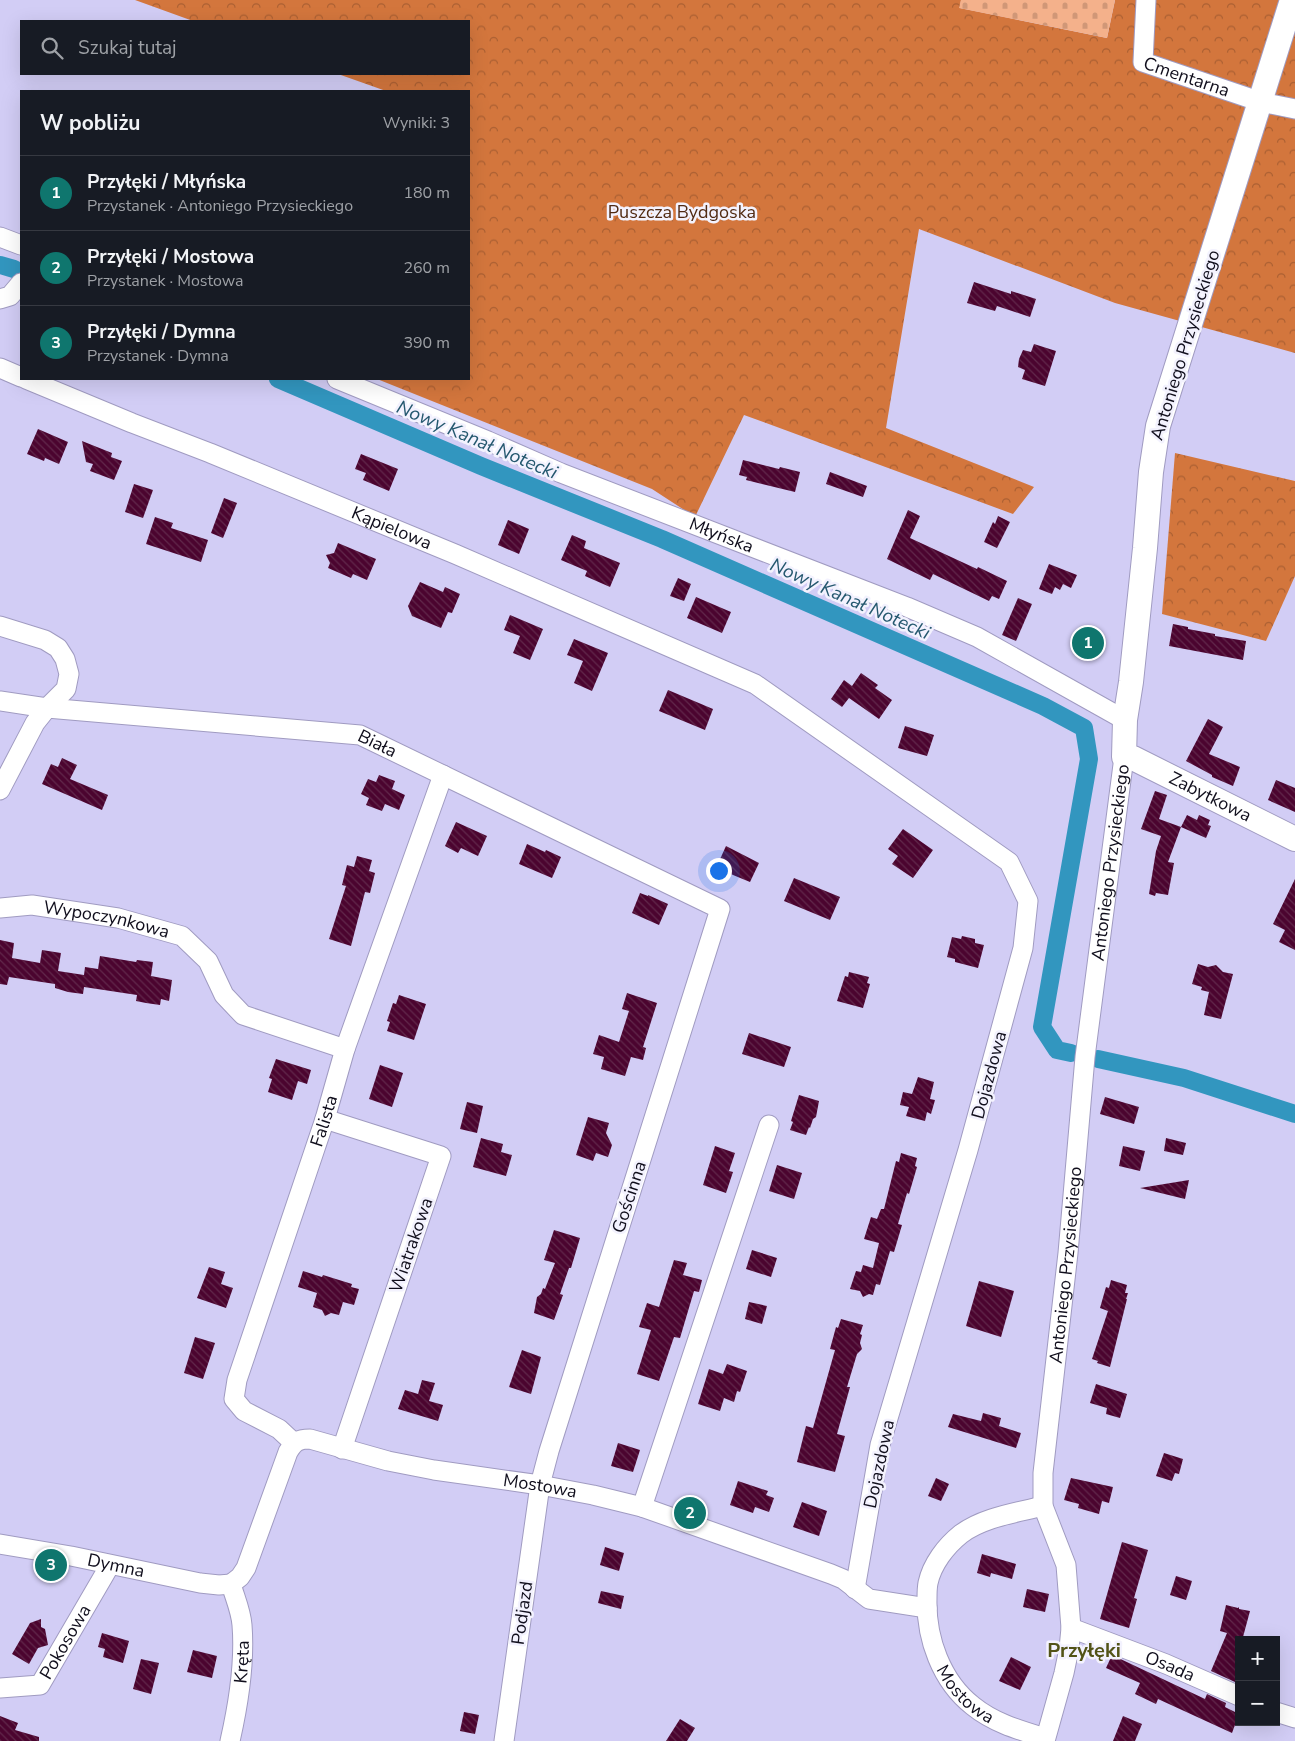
<!DOCTYPE html>
<html lang="pl">
<head>
<meta charset="utf-8">
<style>
  :root { --surface:#171b24; --page:#242831; --text:#f1f3f6; --muted:#9ea1a6; --line:#363941; --accent:#0f766e }
  body { margin:0; font-family:"Nunito Sans",sans-serif; background:var(--page); color:var(--text) }
  .controls { position:absolute; right:15px; bottom:15px; display:grid; overflow:hidden; border-radius:0px; box-shadow:0 5px 20px #0002 }
  .controls button { width:45px; height:45px; display:grid; place-items:center; padding:0; border:0; border-bottom:1px solid var(--line); background:var(--surface); color:var(--text); font:25px sans-serif }
  .you { position:absolute; left:718px; top:870px; width:18px; height:18px; margin:-12px; border:4px solid #fff; border-radius:50%; background:#1a73e8; box-shadow:0 0 0 8px #1a73e833 }
  .badge { display:grid; place-items:center; width:32px; height:32px; border-radius:50%; background:var(--accent); color:#fff; font-size:16px; font-weight:700 }
  .pin { position:absolute; translate:-50% -50%; border:2px solid #fff; box-shadow:0 1px 5px #0006 }
  .list { margin:0; padding:0; list-style:none }
  h2 { display:flex; justify-content:space-between; align-items:center; height:65px; margin:0; padding:0 20px; font-size:21px }
  h2 small { font-size:16px; font-weight:400; color:var(--muted) }
  .list li { display:grid; grid-template-columns:32px 1fr auto; gap:15px; align-items:center; box-sizing:border-box; height:75px; padding:0 20px; border-top:1px solid var(--line) }
  .list b { display:block; font-size:19px; white-space:nowrap }
  .list p { margin:0; font-size:16px; white-space:nowrap; color:var(--muted) }
  .list em { font-size:16px; font-style:normal; color:var(--muted) }
  .icon { flex:none; width:28px; height:28px; fill:none; stroke:currentColor; stroke-width:2; stroke-linecap:round; stroke-linejoin:round }
  .map { position:relative; flex:none; width:1295px; height:1741px; overflow:hidden }
  .search { position:absolute; background:var(--surface); box-shadow:0 5px 20px #0002; left:20px; top:20px; width:450px; height:55px; display:flex; align-items:center; gap:12px; box-sizing:border-box; padding:0 18px; border-radius:0px; color:var(--muted); font-size:19px }
  .panel { position:absolute; background:var(--surface); box-shadow:0 5px 20px #0002; left:20px; top:90px; width:450px; height:290px; border-radius:0px }
  .map>svg:first-child { display:block }
  .forest { fill:url(#forest-crowns) }
  .cemetery { fill:url(#cemetery-stones) }
  .lines { fill:none; stroke-linecap:round; stroke-linejoin:round }
  .canal { stroke:#3296bf; stroke-width:18 }
  .building { fill:url(#building-back-hatch) }
  .minor-casing { stroke:#a09bc1; stroke-width:21 }
  .tertiary-casing { stroke:#a09bc1; stroke-width:26 }
  .minor { stroke:#fff; stroke-width:19 }
  .tertiary { stroke:#fff; stroke-width:24 }
  .labels { text-anchor:middle; dominant-baseline:central; stroke-width:5; stroke-linejoin:round; paint-order:stroke }
  .street-label { font-size:18px; fill:#100e1c; stroke:#f3f2fe }
  .park-label { font-size:18px; fill:#512a13; stroke:#f3f2fe }
  .water-label { font-size:19px; font-style:italic; fill:#25586f; stroke:#f3f2fe }
  .quarter-label { font-size:20px; font-weight:bold; fill:#525317; stroke:#f3f2fe }
</style>
</head>
<body>
<div class="map">
<svg width="1295" height="1741" viewBox="0 0 1295 1741">
  <defs>
    <pattern id="forest-crowns" width="20" height="18" patternUnits="userSpaceOnUse" patternTransform="scale(1.25)"><rect width="20" height="18" fill="#d3763d"/><path d="M2 6a3 3 0 1 1 6 0M12 15a3 3 0 1 1 6 0" fill="none" stroke="#aa5f32"/></pattern>
    <pattern id="cemetery-stones" width="16" height="16" patternUnits="userSpaceOnUse" patternTransform="scale(1.25)"><rect width="16" height="16" fill="#f4b18b"/><path d="M2 7V4a2 2 0 0 1 4 0v3zM10 15v-3a2 2 0 0 1 4 0v3z" fill="#d09777"/></pattern>
    <pattern id="building-back-hatch" width="6" height="6" patternUnits="userSpaceOnUse" patternTransform="scale(1.25)"><rect width="6" height="6" fill="#4b042f"/><path d="M-1 5l2 2M0 0l6 6M5-1l2 2" fill="none" stroke="#61284b"/></pattern>
  </defs>
  <rect width="100%" height="100%" fill="#d2cdf5"/>
  <g class="forest">
    <polygon points="135,0 961,0 960,8 1107,38 1115,0 1295,0 1295,353 1115,303 919,229 886,428 1034,487 1013,514 744,415 695,517 652,489 377,379 469,379 469,91 386,91 338,74 469,74 469,21 193,21"/>
    <polygon points="1175,453 1295,481 1295,576 1266,641 1162,614"/>
  </g>
  <polygon class="cemetery" points="961,0 1115,0 1107,38 959,8"/>
  <g class="lines">
    <g class="canal">
      <polyline points="0,265 14,269"/>
      <polyline points="278,379 481,466 662,539 1043,706 1084,728 1089,759 1042,1027 1057,1050 1071,1053"/>
      <polyline points="1098,1059 1184,1078 1295,1114"/>
    </g>
  </g>
  <g class="building">
    <polygon points="974,282 1011,294 1011,291 1036,299 1030,317 997,306 995,311 967,303"/>
    <polygon points="1034,344 1056,351 1045,386 1022,379 1025,370 1018,367 1019,359 1023,350 1031,352"/>
    <polygon points="38,429 68,442 59,464 45,458 44,461 27,454"/>
    <polygon points="82,441 112,453 111,457 122,461 114,480 90,471 93,464 86,462"/>
    <polygon points="361,454 398,469 389,491 363,480 366,473 355,469"/>
    <polygon points="743,460 779,469 780,467 800,472 795,492 746,480 747,477 739,475"/>
    <polygon points="830,472 867,486 863,497 826,484"/>
    <polygon points="134,484 153,490 143,518 125,512"/>
    <polygon points="224,498 237,503 223,538 211,533"/>
    <polygon points="908,510 920,516 910,538 977,569 978,567 1007,581 999,599 992,596 989,601 933,574 930,580 887,559"/>
    <polygon points="998,516 1010,522 997,548 984,542 993,522 995,524"/>
    <polygon points="155,517 173,523 171,528 208,540 201,562 146,544"/>
    <polygon points="508,520 529,529 519,554 498,545"/>
    <polygon points="572,535 586,541 584,548 620,563 610,587 585,576 587,571 561,560"/>
    <polygon points="338,543 376,559 367,580 353,574 351,578 328,568 330,563 326,555 334,553"/>
    <polygon points="1049,564 1077,575 1071,588 1063,584 1060,590 1055,587 1052,594 1039,589"/>
    <polygon points="678,578 691,584 684,601 670,596"/>
    <polygon points="420,582 443,592 445,587 460,594 452,613 448,612 441,628 412,616 408,606"/>
    <polygon points="696,597 731,612 722,633 687,618"/>
    <polygon points="1018,598 1032,604 1016,641 1002,635"/>
    <polygon points="510,615 543,629 530,660 513,653 520,636 504,630"/>
    <polygon points="1173,624 1188,627 1188,629 1215,634 1215,636 1246,641 1243,660 1169,646"/>
    <polygon points="574,639 608,653 592,691 574,683 583,661 567,655"/>
    <polygon points="861,673 878,685 875,688 892,700 879,719 849,698 842,707 831,699 844,680 852,686"/>
    <polygon points="668,690 713,709 705,730 659,711"/>
    <polygon points="1208,719 1223,727 1209,754 1240,767 1233,786 1212,777 1212,775 1186,761"/>
    <polygon points="905,726 934,735 927,756 898,748"/>
    <polygon points="62,758 77,765 70,779 108,795 102,810 42,784 51,764 58,767"/>
    <polygon points="379,775 395,781 392,789 405,795 399,810 385,804 382,811 366,805 369,798 361,794 368,779 376,782"/>
    <polygon points="1276,780 1295,788 1295,812 1268,800"/>
    <polygon points="1155,791 1167,795 1159,819 1181,827 1168,862 1174,863 1168,895 1156,893 1155,896 1149,894 1156,851 1161,836 1141,829"/>
    <polygon points="1187,815 1197,820 1199,815 1210,820 1208,825 1211,826 1206,838 1181,827"/>
    <polygon points="456,822 487,836 478,856 461,848 458,853 445,846"/>
    <polygon points="903,829 933,850 913,878 892,864 898,856 888,849"/>
    <polygon points="527,844 545,852 546,850 561,857 552,878 519,864"/>
    <polygon points="726,846 759,863 750,882 716,868"/>
    <polygon points="357,856 372,860 369,871 375,873 370,893 365,892 351,946 329,939 346,886 342,885 347,865 354,867"/>
    <polygon points="794,878 840,897 830,920 784,901"/>
    <polygon points="1295,879 1295,950 1279,942 1285,930 1273,924"/>
    <polygon points="640,893 648,896 648,895 668,904 659,925 632,913"/>
    <polygon points="962,936 975,939 975,943 984,945 978,968 955,962 955,959 947,957 952,937 961,939"/>
    <polygon points="0,940 14,943 12,958 40,963 42,950 61,953 58,971 84,975 85,967 98,969 100,956 136,962 137,960 153,962 151,976 172,980 169,1001 161,999 160,1005 146,1003 136,1001 137,995 84,987 83,994 68,992 55,988 55,984 9,977 7,985 0,984"/>
    <polygon points="1198,964 1208,967 1216,965 1223,972 1233,974 1221,1019 1204,1015 1209,992 1201,990 1202,987 1192,984"/>
    <polygon points="849,972 869,977 867,983 870,984 863,1008 837,1001 845,976 848,977"/>
    <polygon points="627,993 657,1003 643,1047 646,1048 643,1060 631,1057 625,1076 601,1069 604,1057 593,1054 599,1035 619,1042 629,1011 622,1009"/>
    <polygon points="399,995 426,1004 414,1040 387,1031 390,1022 387,1021 393,1003 396,1004"/>
    <polygon points="749,1033 791,1047 784,1067 742,1054"/>
    <polygon points="276,1059 311,1070 307,1084 298,1081 292,1100 268,1092 272,1079 269,1078"/>
    <polygon points="380,1065 403,1073 392,1107 369,1099"/>
    <polygon points="918,1077 934,1082 930,1099 935,1100 931,1114 927,1112 925,1121 906,1116 909,1107 900,1105 903,1092 912,1094"/>
    <polygon points="799,1095 819,1101 816,1117 813,1119 810,1128 809,1127 806,1135 790,1130 793,1122 791,1121"/>
    <polygon points="1105,1097 1139,1107 1134,1124 1100,1114"/>
    <polygon points="467,1102 483,1106 477,1133 460,1129"/>
    <polygon points="588,1117 609,1123 606,1133 612,1145 608,1157 596,1153 593,1161 576,1155"/>
    <polygon points="481,1138 503,1144 501,1152 512,1155 506,1176 473,1167"/>
    <polygon points="1166,1138 1186,1143 1183,1155 1164,1151"/>
    <polygon points="715,1146 735,1153 729,1171 733,1172 726,1193 703,1185"/>
    <polygon points="1123,1146 1145,1151 1140,1171 1119,1166"/>
    <polygon points="901,1153 917,1158 915,1166 917,1167 909,1194 907,1193 898,1224 902,1225 894,1252 890,1251 880,1285 876,1284 873,1295 869,1294 863,1297 860,1291 850,1289 856,1271 861,1272 863,1265 873,1268 879,1243 864,1239 871,1217 877,1219 881,1209 884,1209 896,1161 899,1162"/>
    <polygon points="777,1165 802,1173 794,1199 769,1191"/>
    <polygon points="1189,1180 1185,1199 1140,1188"/>
    <polygon points="554,1230 580,1238 571,1268 569,1268 560,1294 563,1295 554,1320 534,1313 537,1297 541,1294 543,1288 545,1289 555,1263 544,1260"/>
    <polygon points="752,1250 777,1258 771,1277 746,1269"/>
    <polygon points="674,1260 687,1263 683,1275 702,1280 699,1292 694,1291 680,1338 674,1337 659,1381 637,1374 651,1330 639,1327 647,1303 659,1307"/>
    <polygon points="209,1267 225,1272 221,1284 233,1288 226,1308 197,1298"/>
    <polygon points="303,1271 322,1277 323,1275 352,1284 351,1287 359,1289 354,1305 343,1302 339,1315 331,1313 325,1316 322,1310 313,1307 317,1293 298,1287"/>
    <polygon points="1111,1280 1127,1285 1125,1293 1128,1293 1126,1299 1127,1299 1110,1367 1097,1363 1098,1361 1092,1359 1108,1311 1100,1308 1106,1287 1109,1288"/>
    <polygon points="979,1281 1014,1291 1001,1337 966,1326"/>
    <polygon points="749,1302 767,1306 762,1324 745,1319"/>
    <polygon points="841,1319 863,1325 860,1334 862,1335 860,1343 862,1349 857,1354 847,1387 850,1387 837,1434 845,1436 835,1472 797,1462 806,1426 813,1428 835,1350 830,1349 836,1327 838,1328"/>
    <polygon points="195,1337 215,1343 203,1379 184,1373"/>
    <polygon points="522,1350 541,1357 531,1394 509,1387"/>
    <polygon points="727,1364 747,1371 740,1392 737,1391 734,1402 724,1398 720,1411 698,1404 709,1369 723,1374"/>
    <polygon points="422,1380 435,1383 429,1401 443,1405 438,1421 398,1409 405,1390 418,1394"/>
    <polygon points="1096,1384 1127,1394 1120,1418 1106,1414 1107,1408 1090,1403"/>
    <polygon points="983,1413 1001,1418 999,1426 1021,1433 1016,1448 948,1427 953,1414 981,1421"/>
    <polygon points="618,1443 640,1450 633,1472 611,1466"/>
    <polygon points="1164,1453 1183,1459 1179,1474 1175,1473 1172,1481 1156,1476"/>
    <polygon points="936,1478 949,1484 941,1501 928,1496"/>
    <polygon points="1071,1478 1113,1487 1109,1503 1102,1501 1099,1514 1078,1508 1079,1504 1064,1500"/>
    <polygon points="738,1481 768,1491 766,1495 774,1498 769,1512 755,1507 753,1513 730,1505"/>
    <polygon points="802,1502 827,1511 819,1536 793,1527"/>
    <polygon points="1122,1542 1148,1550 1134,1598 1137,1599 1129,1628 1100,1619"/>
    <polygon points="605,1547 624,1553 619,1571 600,1565"/>
    <polygon points="982,1554 1016,1564 1012,1579 991,1573 990,1577 977,1573"/>
    <polygon points="1176,1576 1192,1581 1186,1600 1170,1595"/>
    <polygon points="1027,1589 1049,1594 1045,1612 1023,1607"/>
    <polygon points="601,1591 624,1596 621,1609 598,1603"/>
    <polygon points="1226,1605 1238,1608 1239,1607 1239,1609 1250,1611 1243,1637 1239,1636 1239,1673 1235,1682 1211,1671 1227,1633 1220,1631"/>
    <polygon points="41,1619 41,1627 45,1629 48,1645 38,1648 29,1664 12,1654 30,1623"/>
    <polygon points="102,1633 129,1641 123,1663 103,1657 105,1649 98,1647"/>
    <polygon points="193,1650 217,1656 212,1678 187,1672"/>
    <polygon points="1112,1655 1205,1699 1207,1694 1226,1703 1225,1707 1239,1714 1232,1733 1158,1699 1156,1704 1135,1694 1140,1683 1106,1668"/>
    <polygon points="1011,1657 1031,1667 1020,1690 999,1681"/>
    <polygon points="141,1659 159,1663 151,1694 133,1689"/>
    <polygon points="464,1712 479,1715 475,1734 460,1731"/>
    <polygon points="0,1716 18,1723 15,1730 39,1737 39,1741 0,1741"/>
    <polygon points="1123,1716 1142,1724 1135,1741 1113,1741"/>
    <polygon points="680,1719 695,1728 687,1741 666,1741"/>
  </g>
  <g class="lines">
    <defs>
      <g id="minor">
        <path id="s1" d="M1146,0L1143,62L1261,102L1295,109"/>
        <polyline points="0,237 21,245"/>
        <polyline points="0,299 10,296 21,283"/>
        <polyline points="0,368 21,377"/>
        <path id="s2" d="M26,379L132,423L210,453L455,554L755,684L1009,862L1028,901L1023,948L968,1150L880,1445L855,1589"/>
        <path id="s3" d="M337,379L488,441L561,473L907,607L977,637L1125,720"/>
        <polyline points="0,626 45,640 58,648 65,659 69,674 66,689 47,708 35,723 0,790"/>
        <path id="s4" d="M0,701L47,708L360,735L720,909L549,1451L540,1485L504,1741"/>
        <path id="s5" d="M0,908L32,905L118,918L182,936L208,961L224,995L243,1015L345,1049"/>
        <polyline points="325,1119 441,1156 342,1449"/>
        <path id="s6" d="M294,1443L279,1429L244,1411L234,1399L237,1380L325,1119L345,1049L443,775"/>
        <path id="s7" d="M1043,1506C1016,1513 984,1517 961,1534C946,1546 932,1564 928,1583C927,1588 927,1594 927,1599C926,1638 941,1681 973,1706C994,1723 1019,1730 1045,1738"/>
        <polyline points="642,1507 769,1125"/>
        <path id="s8" d="M0,1544L71,1556L200,1583L219,1585L231,1584"/>
        <path id="s9" d="M231,1584L240,1577L246,1568L288,1452C294,1442 298,1439 310,1439L388,1461L434,1470L540,1485L593,1495L642,1507L831,1574L843,1579L869,1599L927,1608"/>
        <path id="s10" d="M1071,1628L1166,1664L1239,1696"/>
        <path id="s11" d="M0,1688L40,1685L110,1565"/>
        <polyline points="1276,1712 1295,1718"/>
        <path id="s12" d="M230,1741C238,1706 245,1662 242,1625C241,1611 235,1598 231,1584"/>
        <path id="s13" d="M1045,1741L1064,1673L1069,1649L1071,1628L1066,1565L1043,1506V1473L1068,1253L1085,1057L1124,757"/>
      </g>
      <g id="tertiary">
        <path id="s14" d="M1292,0L1158,426L1151,472L1145,548L1131,682L1125,720L1124,757L1133,758L1295,839"/>
      </g>
    </defs>
    <use href="#minor" class="minor-casing"/>
    <use href="#tertiary" class="tertiary-casing"/>
    <use href="#minor" class="minor"/>
    <use href="#tertiary" class="tertiary"/>
  </g>
  <g class="labels">
    <g class="street-label">
      <text stroke="none"><textPath href="#s1" startOffset="108">Cmentarna</textPath></text>
      <text transform="translate(1185 345) rotate(-73)">Antoniego Przysieckiego</text>
      <text stroke="none"><textPath href="#s2" startOffset="395">Kąpielowa</textPath></text>
      <text stroke="none"><textPath href="#s3" startOffset="415">Młyńska</textPath></text>
      <text stroke="none"><textPath href="#s4" startOffset="381">Biała</textPath></text>
      <text stroke="none"><textPath href="#s14" startOffset="875">Zabytkowa</textPath></text>
      <text stroke="none"><textPath href="#s13" startOffset="890">Antoniego Przysieckiego</textPath></text>
      <text stroke="none"><textPath href="#s5" startOffset="108">Wypoczynkowa</textPath></text>
      <text transform="translate(989 1075) rotate(-75)">Dojazdowa</text>
      <text stroke="none"><textPath href="#s6" startOffset="368">Falista</textPath></text>
      <text transform="translate(629 1197) rotate(-72)">Gościnna</text>
      <text transform="translate(411 1245) rotate(-71)">Wiatrakowa</text>
      <text stroke="none"><textPath href="#s13" startOffset="485">Antoniego Przysieckiego</textPath></text>
      <text transform="translate(879 1464) rotate(-78)">Dojazdowa</text>
      <text stroke="none"><textPath href="#s9" startOffset="408">Mostowa</textPath></text>
      <text stroke="none"><textPath href="#s8" startOffset="118">Dymna</textPath></text>
      <text transform="translate(522 1613) rotate(-82)">Podjazd</text>
      <text stroke="none"><textPath href="#s11" startOffset="90">Pokosowa</textPath></text>
      <text stroke="none"><textPath href="#s12" startOffset="80">Kręta</textPath></text>
      <text stroke="none"><textPath href="#s10" startOffset="106">Osada</textPath></text>
      <text stroke="none"><textPath href="#s7" startOffset="270">Mostowa</textPath></text>
    </g>
    <g class="park-label">
      <text x="682" y="212">Puszcza Bydgoska</text>
    </g>
    <g class="water-label">
      <text transform="translate(477 440) rotate(23)">Nowy Kanał Notecki</text>
      <text transform="translate(850 599) rotate(24)">Nowy Kanał Notecki</text>
    </g>
    <g class="quarter-label">
      <text x="1084" y="1650">Przyłęki</text>
    </g>
  </g>
</svg>
<div class="controls">
<button>+</button>
<button>−</button>
</div>
<div class="you"></div>
<div class="pin badge" style="left:1088px;top:643px">1</div>
<div class="pin badge" style="left:690px;top:1513px">2</div>
<div class="pin badge" style="left:51px;top:1565px">3</div>
<div class="search"><svg class="icon" aria-label="search" viewBox="0 0 24 24"><circle cx="10" cy="10" r="6"/><path d="M15 15l6 6"/></svg>Szukaj tutaj</div>
<section class="panel">
<h2>W pobliżu<small>Wyniki: 3</small></h2>
<ul class="list">
<li><span class="badge">1</span><div><b>Przyłęki / Młyńska</b><p>Przystanek · Antoniego Przysieckiego</p></div><em>180 m</em></li>
<li><span class="badge">2</span><div><b>Przyłęki / Mostowa</b><p>Przystanek · Mostowa</p></div><em>260 m</em></li>
<li><span class="badge">3</span><div><b>Przyłęki / Dymna</b><p>Przystanek · Dymna</p></div><em>390 m</em></li>
</ul>
</section>
</div>
</body>
</html>
